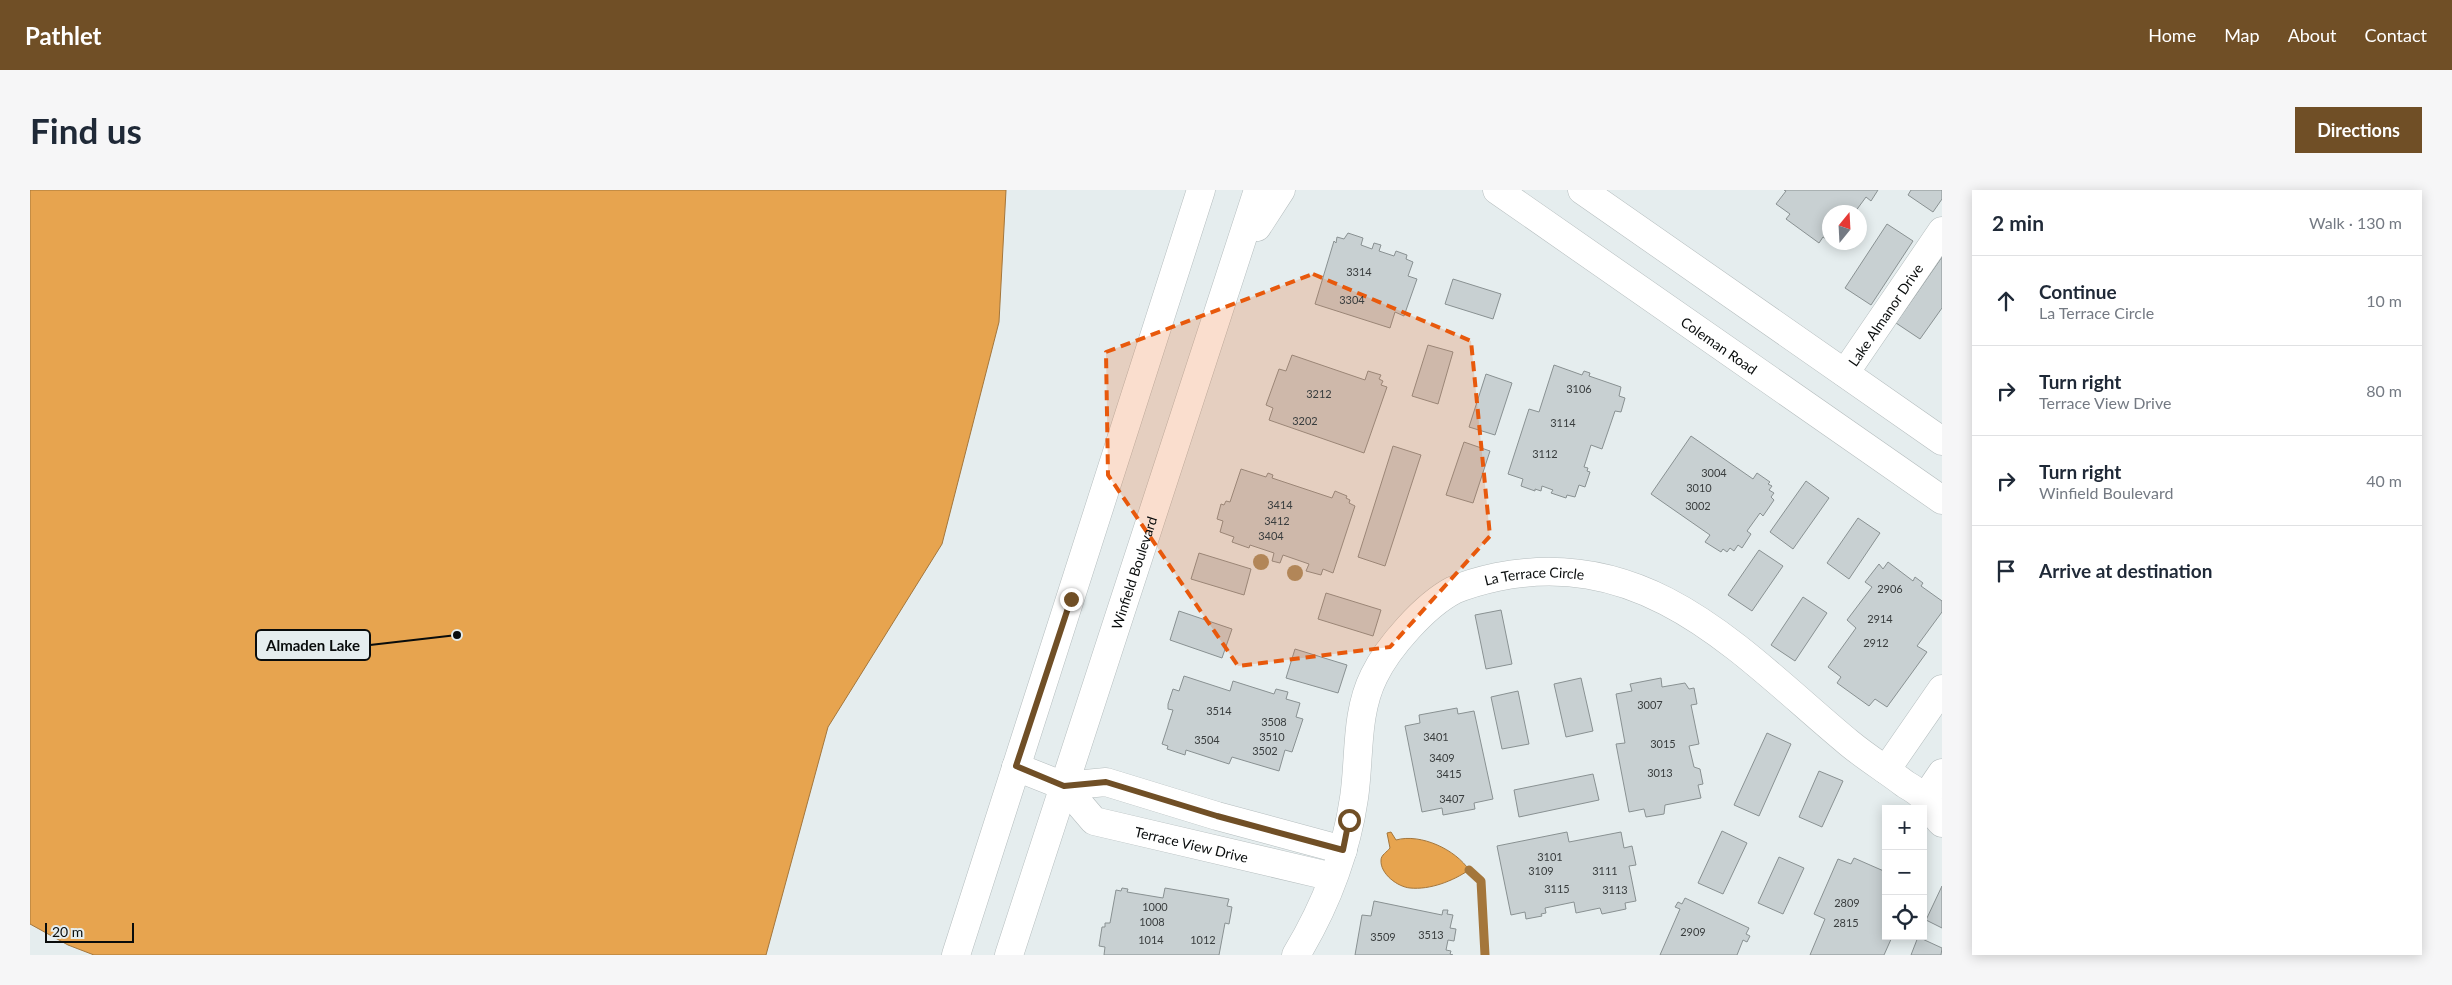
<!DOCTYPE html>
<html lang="en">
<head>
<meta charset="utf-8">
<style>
  :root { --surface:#fff; --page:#f6f6f7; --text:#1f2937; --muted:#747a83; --line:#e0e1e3; --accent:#704f26 }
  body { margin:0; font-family:Lato,sans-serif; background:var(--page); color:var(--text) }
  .controls { position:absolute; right:15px; bottom:15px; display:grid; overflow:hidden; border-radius:0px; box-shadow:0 2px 12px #0003 }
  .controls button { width:45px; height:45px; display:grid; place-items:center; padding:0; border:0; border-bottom:1px solid var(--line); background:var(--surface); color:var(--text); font:25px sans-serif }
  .compass { position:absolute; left:1792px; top:15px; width:45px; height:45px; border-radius:50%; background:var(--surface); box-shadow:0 2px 12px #0003; rotate:18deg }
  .scale { position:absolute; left:15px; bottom:12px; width:89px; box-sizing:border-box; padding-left:5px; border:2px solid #090c0c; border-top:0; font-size:14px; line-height:18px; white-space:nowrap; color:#090c0c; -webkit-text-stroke:4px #e5edee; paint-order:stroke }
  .stop { position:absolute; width:15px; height:15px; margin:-11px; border:4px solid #704f26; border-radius:50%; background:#fff }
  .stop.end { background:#704f26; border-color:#fff; box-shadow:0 1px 5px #0008 }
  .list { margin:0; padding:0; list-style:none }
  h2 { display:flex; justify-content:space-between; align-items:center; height:65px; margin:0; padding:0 20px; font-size:21px }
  h2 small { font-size:16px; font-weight:400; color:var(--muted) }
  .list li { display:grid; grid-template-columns:32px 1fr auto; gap:15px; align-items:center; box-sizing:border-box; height:90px; padding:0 20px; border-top:1px solid var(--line) }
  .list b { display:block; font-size:19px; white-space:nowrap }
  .list p { margin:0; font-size:16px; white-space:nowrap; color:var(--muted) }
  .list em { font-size:16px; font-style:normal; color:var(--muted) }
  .icon { flex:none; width:28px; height:28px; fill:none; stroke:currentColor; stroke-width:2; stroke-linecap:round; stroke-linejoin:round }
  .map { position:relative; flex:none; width:1912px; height:765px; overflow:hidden; border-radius:0px }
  header { display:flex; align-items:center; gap:30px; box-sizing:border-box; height:70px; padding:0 25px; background:var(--accent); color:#fff }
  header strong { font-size:24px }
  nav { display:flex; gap:28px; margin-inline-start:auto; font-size:18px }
  .intro { display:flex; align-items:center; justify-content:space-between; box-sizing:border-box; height:120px; padding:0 30px }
  h1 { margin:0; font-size:35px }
  .button { padding:12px 22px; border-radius:0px; background:var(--accent); color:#fff; font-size:18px; font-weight:700 }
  main { display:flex; gap:30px; padding:0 30px }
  aside { flex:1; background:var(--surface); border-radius:0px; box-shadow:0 2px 12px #0003 }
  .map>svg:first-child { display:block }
  .water { fill:#e7a44f; stroke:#a4763b }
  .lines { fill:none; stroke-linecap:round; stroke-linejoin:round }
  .stream { stroke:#a4763b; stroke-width:9 }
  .building { fill:#c8d0d2; stroke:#899192 }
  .minor-casing { stroke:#b5bdbe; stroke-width:29 }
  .minor { stroke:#fff; stroke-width:28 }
  .tree { fill:#a6926c }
  .route { stroke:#704f26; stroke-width:6 }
  .marked { fill:#e8590c; fill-opacity:0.2; stroke:#e8590c; stroke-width:4; stroke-dasharray:10 6; stroke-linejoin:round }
  .labels { text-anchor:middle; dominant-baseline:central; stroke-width:4.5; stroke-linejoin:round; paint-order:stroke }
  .number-label { font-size:11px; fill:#393d3e }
  .street-label { font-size:14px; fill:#090c0c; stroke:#e5edee }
  .leader { fill:none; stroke:#090c0c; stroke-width:2 }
  .callout-dot { fill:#090c0c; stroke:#e5edee; stroke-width:2 }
  .callout { fill:#e5edee; stroke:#090c0c; stroke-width:2 }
  .callout-label { font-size:15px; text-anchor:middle; font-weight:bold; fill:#090c0c }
</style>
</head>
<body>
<header>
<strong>Pathlet</strong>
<nav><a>Home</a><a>Map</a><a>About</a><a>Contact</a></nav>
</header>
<div class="intro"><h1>Find us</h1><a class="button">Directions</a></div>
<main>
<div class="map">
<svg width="1912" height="765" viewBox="0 0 1912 765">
  <rect width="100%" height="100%" fill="#e5edee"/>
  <g class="water">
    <polygon points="0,0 976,0 969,132 912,354 798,537 736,765 64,765 38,755 0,734"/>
    <path d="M1361,642L1366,650C1391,643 1426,660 1439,680C1423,691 1400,700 1380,698C1368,697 1350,684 1351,670C1351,665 1357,662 1360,658L1357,643Z"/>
  </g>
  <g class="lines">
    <polyline class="stream" points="1439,680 1451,691 1455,765"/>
  </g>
  <g class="building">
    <polygon points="1754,0 1848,0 1841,11 1836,7 1825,22 1800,22 1800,51 1793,47 1789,53 1756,29 1760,24 1746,14 1756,1"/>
    <polygon points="1881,0 1912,0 1912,9 1903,22 1878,5"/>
    <polygon points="1857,34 1883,51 1841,115 1815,98"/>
    <polygon points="1318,43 1333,48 1331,55 1342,59 1344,53 1351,55 1349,61 1364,66 1366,61 1377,65 1376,69 1383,72 1378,86 1387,89 1374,126 1365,122 1360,138 1285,114 1304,51 1306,53 1307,47 1314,49"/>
    <polygon points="1912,67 1912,118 1890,149 1866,133"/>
    <polygon points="1423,89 1471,104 1463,129 1415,114"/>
    <polygon points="1398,155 1423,162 1408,214 1382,206"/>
    <polygon points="1262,165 1335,190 1338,181 1351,185 1349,189 1353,191 1351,195 1357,197 1334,263 1239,230 1243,218 1236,215 1249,179 1256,181"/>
    <polygon points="1524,175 1552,185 1554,181 1560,183 1559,186 1591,197 1589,206 1595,208 1591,222 1585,221 1572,259 1561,255 1554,277 1558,278 1557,281 1560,282 1555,297 1549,295 1545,307 1537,305 1536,308 1521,303 1523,300 1512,296 1511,301 1505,299 1505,301 1491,296 1493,289 1478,284 1499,219 1509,222"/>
    <polygon points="1456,184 1482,193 1465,245 1439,237"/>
    <polygon points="1661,246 1723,289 1727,283 1740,292 1738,294 1742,296 1739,300 1744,303 1741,307 1744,310 1733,326 1730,323 1717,341 1721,344 1712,358 1708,355 1704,361 1700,358 1697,362 1693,359 1691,362 1675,352 1680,345 1621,304"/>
    <polygon points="1434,252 1460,261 1443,313 1416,305"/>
    <polygon points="1363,256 1391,265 1355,376 1328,367"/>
    <polygon points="1211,279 1236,287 1238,283 1243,285 1242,288 1302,308 1305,301 1317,306 1316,308 1320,310 1319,313 1325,316 1303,383 1293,379 1291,385 1276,381 1279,374 1253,365 1250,373 1242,371 1244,363 1220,355 1219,358 1202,352 1204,347 1190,342 1193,331 1187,329 1191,314 1194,315 1196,311 1200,312"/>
    <polygon points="1776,291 1799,308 1763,359 1740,342"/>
    <polygon points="1828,328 1850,343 1819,389 1797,373"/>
    <polygon points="1729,360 1753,376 1722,421 1698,405"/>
    <polygon points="1169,363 1221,379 1214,405 1161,389"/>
    <polygon points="1858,372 1883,391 1885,387 1893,393 1891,396 1912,411 1912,422 1887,456 1897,462 1857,517 1845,509 1839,516 1807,493 1811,487 1798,477 1826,438 1817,430 1842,397 1835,392 1849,374 1853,379"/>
    <polygon points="1296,403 1351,420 1343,446 1288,429"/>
    <polygon points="1773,407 1797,423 1765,471 1741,455"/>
    <polygon points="1471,420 1482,474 1456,479 1445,425"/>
    <polygon points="1149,421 1202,439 1192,468 1140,450"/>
    <polygon points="1265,459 1317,475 1308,503 1256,488"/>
    <polygon points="1154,486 1200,501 1203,491 1244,504 1246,499 1258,502 1256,509 1270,513 1266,527 1273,529 1262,562 1255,560 1249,581 1202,567 1199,574 1156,560 1155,565 1137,559 1138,556 1132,554 1143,520 1138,519 1138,514 1143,499 1149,501"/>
    <polygon points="1551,488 1563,541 1536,547 1524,494"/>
    <polygon points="1631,488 1632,497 1655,493 1659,499 1664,498 1667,514 1661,515 1669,554 1659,556 1664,577 1670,579 1673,594 1668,595 1671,608 1635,615 1634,624 1616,627 1614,619 1599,622 1586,554 1595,553 1586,504 1602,501 1600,494"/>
    <polygon points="1488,501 1499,554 1472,559 1461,507"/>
    <polygon points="1427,518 1428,524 1444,521 1463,609 1444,613 1445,619 1413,625 1412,618 1392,622 1375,536 1390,533 1389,525"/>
    <polygon points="1737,543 1761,554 1729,626 1704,615"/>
    <polygon points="1789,581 1813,591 1792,637 1769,627"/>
    <polygon points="1563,584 1569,610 1489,627 1484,600"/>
    <polygon points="1692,641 1717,653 1693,704 1668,693"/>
    <polygon points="1537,642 1539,652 1591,642 1594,658 1602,656 1606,675 1599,676 1606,711 1595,713 1596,719 1572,724 1570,718 1546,723 1544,712 1515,718 1516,723 1511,724 1512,726 1496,729 1495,722 1481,725 1467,656"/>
    <polygon points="1749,667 1774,678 1753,724 1728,713"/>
    <polygon points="1824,668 1856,682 1856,736 1853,743 1856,746 1862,747 1854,765 1780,765 1795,729 1784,724 1808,669 1821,674"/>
    <polygon points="1912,696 1912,738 1896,730"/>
    <polygon points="1092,698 1098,699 1097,702 1133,708 1135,698 1199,709 1197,716 1202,717 1199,734 1195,733 1189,765 1074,765 1075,757 1069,756 1072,737 1075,737 1075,733 1080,733 1086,700 1091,701"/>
    <polygon points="1655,708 1719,738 1716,744 1720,746 1717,752 1713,750 1707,765 1630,765 1650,719 1645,717 1648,712 1652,714"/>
    <polygon points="1344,711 1412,725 1413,720 1418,720 1417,724 1423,725 1420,738 1426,739 1424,751 1418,750 1416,760 1421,761 1420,764 1423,765 1325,765 1332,725 1341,726"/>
    <polygon points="1888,747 1912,758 1911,765 1881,765"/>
  </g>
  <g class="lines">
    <defs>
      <g id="minor">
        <path id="s1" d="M1467,0L1912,310"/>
        <polyline points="1552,0 1912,251"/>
        <polyline points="1227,37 1251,0"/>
        <path id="s2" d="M1815,183L1912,41"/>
        <path id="s3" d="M986,577L1034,596L1064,631L1303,687"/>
        <polyline points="1856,580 1912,499"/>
        <polyline points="1034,596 1076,592 1187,626 1313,660"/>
        <polyline points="1895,608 1912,583"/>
        <polyline points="926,765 1171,0"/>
        <path id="s4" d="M979,765L1228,0"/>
        <path id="s5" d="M1266,765C1295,717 1316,663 1324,608C1330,568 1325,524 1344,486C1358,457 1395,415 1424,400C1438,394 1453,390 1467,387C1621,356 1713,465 1819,553C1837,568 1857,580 1875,594C1882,598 1890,603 1895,609C1902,616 1904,626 1912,633"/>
      </g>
    </defs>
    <use href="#minor" class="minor-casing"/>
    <use href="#minor" class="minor"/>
  </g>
  <g class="tree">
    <circle cx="1231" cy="372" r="8"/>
    <circle cx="1265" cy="383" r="8"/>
  </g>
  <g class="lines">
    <polyline class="route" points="1041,409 986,576 1034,596 1076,592 1187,626 1313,660 1319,630"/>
  </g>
  <path class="marked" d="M1283,84L1441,151L1460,346L1360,457L1208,476L1078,285L1076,162Z"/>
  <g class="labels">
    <g class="number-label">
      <text x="1329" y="81">3314</text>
      <text x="1322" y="109">3304</text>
      <text x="1549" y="198">3106</text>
      <text x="1289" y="203">3212</text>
      <text x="1275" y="230">3202</text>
      <text x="1533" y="232">3114</text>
      <text x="1515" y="263">3112</text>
      <text x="1684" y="282">3004</text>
      <text x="1669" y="297">3010</text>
      <text x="1250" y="314">3414</text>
      <text x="1668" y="315">3002</text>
      <text x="1247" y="330">3412</text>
      <text x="1241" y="345">3404</text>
      <text x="1860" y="398">2906</text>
      <text x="1850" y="428">2914</text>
      <text x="1846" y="452">2912</text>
      <text x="1620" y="514">3007</text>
      <text x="1189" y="520">3514</text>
      <text x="1244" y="531">3508</text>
      <text x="1242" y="546">3510</text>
      <text x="1406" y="546">3401</text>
      <text x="1177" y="549">3504</text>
      <text x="1633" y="553">3015</text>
      <text x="1235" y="560">3502</text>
      <text x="1412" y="567">3409</text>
      <text x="1630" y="582">3013</text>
      <text x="1419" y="583">3415</text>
      <text x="1422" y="608">3407</text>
      <text x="1520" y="666">3101</text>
      <text x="1511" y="680">3109</text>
      <text x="1575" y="680">3111</text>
      <text x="1527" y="698">3115</text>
      <text x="1585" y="699">3113</text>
      <text x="1817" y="712">2809</text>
      <text x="1125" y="716">1000</text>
      <text x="1122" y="731">1008</text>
      <text x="1816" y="732">2815</text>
      <text x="1663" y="741">2909</text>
      <text x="1401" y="744">3513</text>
      <text x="1353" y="746">3509</text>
      <text x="1121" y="749">1014</text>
      <text x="1173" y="749">1012</text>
    </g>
    <g class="street-label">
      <text stroke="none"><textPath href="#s2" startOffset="71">Lake Almanor Drive</textPath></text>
      <text stroke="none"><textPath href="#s1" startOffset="271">Coleman Road</textPath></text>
      <text stroke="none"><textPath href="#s4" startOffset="402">Winfield Boulevard</textPath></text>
      <text stroke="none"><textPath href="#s5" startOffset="494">La Terrace Circle</textPath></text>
      <text stroke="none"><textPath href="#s3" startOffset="198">Terrace View Drive</textPath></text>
    </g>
  </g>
  <path class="leader" d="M427 445L340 455"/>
  <circle class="callout-dot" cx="427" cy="445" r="5"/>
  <rect class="callout" x="226" y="440" width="114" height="30" rx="5"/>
  <g class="callout-label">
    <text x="283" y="461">Almaden Lake</text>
  </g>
</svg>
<div class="controls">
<button>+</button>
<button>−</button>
<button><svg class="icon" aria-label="locate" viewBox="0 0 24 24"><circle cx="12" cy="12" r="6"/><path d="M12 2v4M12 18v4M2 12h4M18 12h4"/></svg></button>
</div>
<svg class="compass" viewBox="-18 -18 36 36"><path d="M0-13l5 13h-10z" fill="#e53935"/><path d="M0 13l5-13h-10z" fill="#747a83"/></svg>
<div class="scale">20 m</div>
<div class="stop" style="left:1319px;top:630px"></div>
<div class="stop end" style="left:1041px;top:409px"></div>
</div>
<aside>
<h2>2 min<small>Walk · 130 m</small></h2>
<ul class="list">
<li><svg class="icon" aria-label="ahead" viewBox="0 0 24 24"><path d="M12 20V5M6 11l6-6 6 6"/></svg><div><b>Continue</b><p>La Terrace Circle</p></div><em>10 m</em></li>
<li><svg class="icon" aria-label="right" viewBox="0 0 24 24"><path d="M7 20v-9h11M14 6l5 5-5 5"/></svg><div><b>Turn right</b><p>Terrace View Drive</p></div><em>80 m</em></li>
<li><svg class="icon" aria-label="right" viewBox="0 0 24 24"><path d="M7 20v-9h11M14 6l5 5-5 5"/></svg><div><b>Turn right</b><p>Winfield Boulevard</p></div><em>40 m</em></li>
<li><svg class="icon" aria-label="arrive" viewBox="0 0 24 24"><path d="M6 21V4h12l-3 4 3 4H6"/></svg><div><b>Arrive at destination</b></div></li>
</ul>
</aside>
</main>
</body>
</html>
